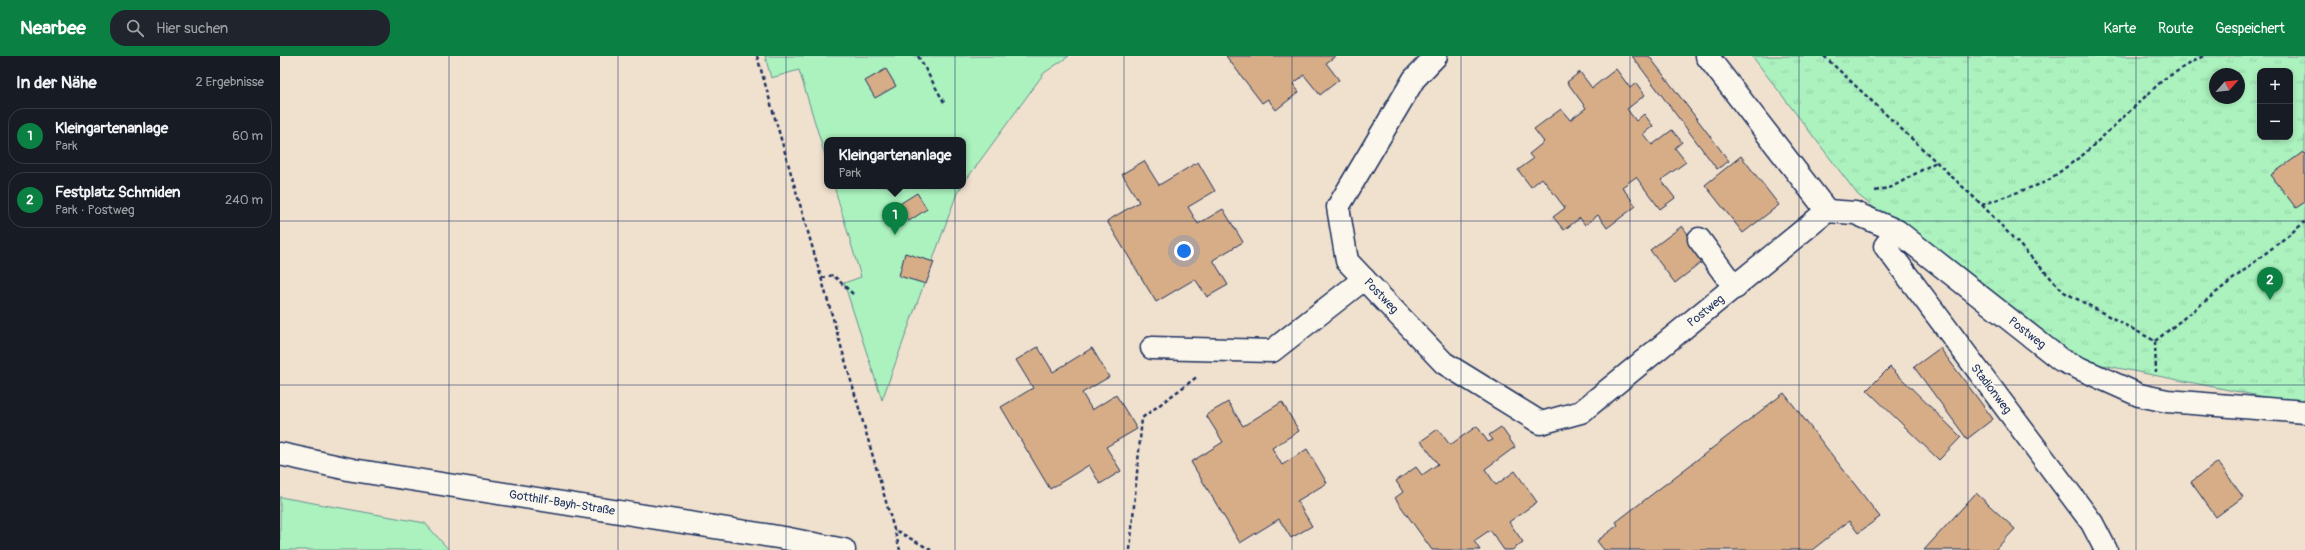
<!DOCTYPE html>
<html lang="de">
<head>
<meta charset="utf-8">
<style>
  :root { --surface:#171b24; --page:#20242c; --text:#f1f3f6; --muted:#9ea1a6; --line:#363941; --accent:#0b8043 }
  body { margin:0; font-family:Pangolin,sans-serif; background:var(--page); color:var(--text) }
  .controls { position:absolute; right:12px; top:12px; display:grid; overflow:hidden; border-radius:8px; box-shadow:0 2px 6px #0003 }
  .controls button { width:36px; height:36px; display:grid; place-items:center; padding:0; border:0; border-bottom:1px solid var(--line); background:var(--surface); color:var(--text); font:20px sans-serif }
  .compass { position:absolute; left:1929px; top:12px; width:36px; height:36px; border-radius:50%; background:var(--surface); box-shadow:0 2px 6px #0003; rotate:63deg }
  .you { position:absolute; left:904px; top:195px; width:14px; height:14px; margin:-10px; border:3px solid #fff; border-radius:50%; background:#1a73e8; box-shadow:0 0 0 6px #1a73e833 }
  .badge { display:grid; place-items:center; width:26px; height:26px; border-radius:50%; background:var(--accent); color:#fff; font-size:13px; font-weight:700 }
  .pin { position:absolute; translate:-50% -33px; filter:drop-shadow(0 1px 2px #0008) }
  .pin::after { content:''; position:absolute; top:21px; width:14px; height:12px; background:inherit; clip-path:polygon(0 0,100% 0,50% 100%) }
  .popup { position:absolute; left:544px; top:81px; width:142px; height:52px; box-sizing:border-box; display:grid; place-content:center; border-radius:8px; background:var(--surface); filter:drop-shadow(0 1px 3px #0005); font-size:13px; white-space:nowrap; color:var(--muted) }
  .popup b { font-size:15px; color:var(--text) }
  .popup::after { content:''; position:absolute; left:50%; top:100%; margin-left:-8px; border:8px solid transparent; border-top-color:var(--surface) }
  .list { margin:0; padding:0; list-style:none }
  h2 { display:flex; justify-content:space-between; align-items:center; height:52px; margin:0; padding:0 16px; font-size:17px }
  h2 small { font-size:13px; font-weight:400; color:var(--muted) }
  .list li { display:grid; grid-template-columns:26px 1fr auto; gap:12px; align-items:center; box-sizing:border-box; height:56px; margin:0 8px 8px; padding:0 8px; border:1px solid var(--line); border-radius:16px }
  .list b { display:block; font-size:15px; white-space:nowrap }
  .list p { margin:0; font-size:13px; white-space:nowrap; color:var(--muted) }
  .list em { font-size:13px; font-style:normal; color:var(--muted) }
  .icon { flex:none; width:22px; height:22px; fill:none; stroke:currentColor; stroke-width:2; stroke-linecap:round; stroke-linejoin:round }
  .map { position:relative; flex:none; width:2025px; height:494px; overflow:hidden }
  header { display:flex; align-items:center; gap:24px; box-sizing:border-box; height:56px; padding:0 20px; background:var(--accent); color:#fff }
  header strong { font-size:19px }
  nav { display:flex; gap:22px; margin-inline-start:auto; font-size:14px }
  .search { width:280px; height:36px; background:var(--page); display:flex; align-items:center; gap:10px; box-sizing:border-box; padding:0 14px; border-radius:16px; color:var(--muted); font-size:15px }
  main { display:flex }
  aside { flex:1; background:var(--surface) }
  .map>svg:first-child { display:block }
  .park { fill:url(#park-tufts); stroke:#63908e; fill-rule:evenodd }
  .garden { fill:#abf2be; stroke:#63908e }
  .building { fill:#d6ad87; stroke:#1b2f5e }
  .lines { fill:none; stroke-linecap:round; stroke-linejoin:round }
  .minor-casing { stroke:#1b2f5e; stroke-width:25 }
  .path { stroke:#1b2f5e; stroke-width:2.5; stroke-dasharray:4 3; stroke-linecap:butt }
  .minor { stroke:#fbf7ec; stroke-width:22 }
  .grid { fill:none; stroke:#1b2f5e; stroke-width:1; stroke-opacity:0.55 }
  .labels { text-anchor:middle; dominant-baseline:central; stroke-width:4; stroke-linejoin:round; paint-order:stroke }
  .street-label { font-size:12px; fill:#1b2f5e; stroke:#fbf7ec }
</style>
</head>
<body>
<header>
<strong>Nearbee</strong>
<div class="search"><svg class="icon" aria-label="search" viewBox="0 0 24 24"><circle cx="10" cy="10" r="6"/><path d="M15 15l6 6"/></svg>Hier suchen</div>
<nav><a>Karte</a><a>Route</a><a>Gespeichert</a></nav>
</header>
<main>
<aside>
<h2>In der Nähe<small>2 Ergebnisse</small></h2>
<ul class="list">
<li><span class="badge">1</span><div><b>Kleingartenanlage</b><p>Park</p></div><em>60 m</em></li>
<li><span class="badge">2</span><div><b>Festplatz Schmiden</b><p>Park · Postweg</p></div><em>240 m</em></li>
</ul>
</aside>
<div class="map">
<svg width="2025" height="494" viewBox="0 0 2025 494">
  <defs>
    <pattern id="park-tufts" width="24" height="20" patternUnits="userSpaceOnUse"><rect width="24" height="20" fill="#abf2be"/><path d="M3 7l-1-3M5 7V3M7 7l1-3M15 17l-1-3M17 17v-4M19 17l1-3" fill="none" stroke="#93d0a6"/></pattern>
  </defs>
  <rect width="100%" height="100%" fill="#f0e1ce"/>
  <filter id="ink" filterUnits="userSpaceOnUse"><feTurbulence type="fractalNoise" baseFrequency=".025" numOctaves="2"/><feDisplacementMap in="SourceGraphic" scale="8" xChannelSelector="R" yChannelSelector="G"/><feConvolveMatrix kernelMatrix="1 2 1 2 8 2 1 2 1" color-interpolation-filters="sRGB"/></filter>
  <g filter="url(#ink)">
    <path class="park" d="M1472,0H2025V346L2015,347L1787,302L1578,139ZM1980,15H2010V81H1980ZM1935,18H1959V42H1935Z"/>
    <g class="garden">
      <polygon points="485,0 789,0 764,17 683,128 683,84 547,84 547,106 519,14 491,22"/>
      <polygon points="554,130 682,130 677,137 602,344 564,227 581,221"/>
      <polygon points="0,441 145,467 169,494 0,494"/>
    </g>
    <g class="building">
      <polygon points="946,0 1056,0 1046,7 1059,24 1040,39 1024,19 1013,28 1019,36 996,54 988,43 982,47"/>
      <polygon points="1352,0 1369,0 1449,105 1437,113"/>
      <polygon points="606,13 616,30 595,42 585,25"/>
      <polygon points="1336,13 1350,32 1356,27 1365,39 1347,53 1356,65 1364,58 1373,70 1363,78 1372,89 1392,74 1402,86 1395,92 1406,106 1381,124 1395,142 1380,153 1356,121 1342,131 1356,150 1327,172 1318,159 1305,169 1300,162 1284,174 1273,161 1285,152 1262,122 1251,131 1238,114 1253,103 1249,98 1264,86 1254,73 1281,53 1290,64 1306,52 1287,26 1300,16 1312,32"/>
      <polygon points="2023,96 2025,98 2025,146 2016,152 1991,119"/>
      <polygon points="1461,100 1499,149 1463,177 1425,129"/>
      <polygon points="864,105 879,129 918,106 935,135 908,151 918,168 943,153 963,186 933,204 948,229 927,241 915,223 876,246 827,165 859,146 842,118"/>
      <polygon points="637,137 647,153 629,165 618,149"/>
      <polygon points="1402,170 1426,203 1395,227 1370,194"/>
      <polygon points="625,197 654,206 646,228 619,220"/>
      <polygon points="758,291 773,316 812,292 829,321 802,337 812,354 836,339 857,373 826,391 841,415 820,428 809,409 770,433 721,351 753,332 736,304"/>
      <polygon points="1660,292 1713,363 1687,383 1634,311"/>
      <polygon points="1610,311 1681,381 1659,404 1587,334"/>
      <polygon points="1504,337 1600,461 1578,477 1569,465 1532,494 1324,494 1317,485 1338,469 1336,466"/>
      <polygon points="948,346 963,370 1002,346 1019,375 992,392 1002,409 1027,393 1047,427 1017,445 1032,470 1011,482 999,463 960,487 911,406 943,386 926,359"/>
      <polygon points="1197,370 1208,386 1213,384 1209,379 1221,371 1235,391 1205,413 1216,429 1235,415 1257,446 1229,466 1243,486 1232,494 1224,494 1210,474 1194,485 1200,494 1152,494 1115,442 1123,436 1116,425 1136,411 1142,419 1158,408 1141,385 1158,373 1170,389"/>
      <polygon points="1938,406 1963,441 1936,461 1911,426"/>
      <polygon points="1696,437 1735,473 1715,494 1644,494"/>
    </g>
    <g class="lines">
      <defs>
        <g id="minor">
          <polyline points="1156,0 1134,23 1058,151 1067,205 1164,307 1261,367 1301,356 1547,155 1575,157 1617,175 1781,304 1859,339 1887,345 2025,356"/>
          <polyline points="1427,0 1547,155"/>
          <polyline points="1617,175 1605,190 1812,467 1826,494"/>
          <polyline points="1419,183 1455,232"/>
          <polyline points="872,292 992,295 1084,223"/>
          <polyline points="0,398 73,414 504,482 564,494"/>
        </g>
      </defs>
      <use href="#minor" class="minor-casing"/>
      <g class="path">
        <polyline points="477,0 620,494"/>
        <polyline points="638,0 665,48"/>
        <polyline points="1544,0 1702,149 1784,236 1875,285 1876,316"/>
        <polyline points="1595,135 1612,131 1656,106"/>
        <polyline points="1702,149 1766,126 1804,98 1884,23 1923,0"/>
        <polyline points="542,222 553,219 573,238"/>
        <polyline points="1875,285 2025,166"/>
        <polyline points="617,475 651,494"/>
        <polyline points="850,494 862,362 918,320"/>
      </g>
      <use href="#minor" class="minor"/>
    </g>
  </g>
  <path class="grid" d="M169,0V494M338,0V494M506,0V494M675,0V494M844,0V494M1012,0V494M1181,0V494M1350,0V494M1519,0V494M1688,0V494M1856,0V494M0,165H2025M0,329H2025"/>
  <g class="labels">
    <g class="street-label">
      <text transform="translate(1101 240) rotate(46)">Postweg</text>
      <text transform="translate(1426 255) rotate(-39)">Postweg</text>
      <text transform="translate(1747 277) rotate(38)">Postweg</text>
      <text transform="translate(1711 333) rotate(53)">Stadionweg</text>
      <text transform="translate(282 447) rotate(9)">Gotthilf-Bayh-Straße</text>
    </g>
  </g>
</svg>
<div class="controls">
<button>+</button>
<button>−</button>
</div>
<svg class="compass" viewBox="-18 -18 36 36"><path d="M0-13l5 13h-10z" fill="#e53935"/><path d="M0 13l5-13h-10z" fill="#9ea1a6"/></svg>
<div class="you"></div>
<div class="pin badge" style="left:615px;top:179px">1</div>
<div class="popup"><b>Kleingartenanlage</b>Park</div>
<div class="pin badge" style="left:1990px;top:244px">2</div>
</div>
</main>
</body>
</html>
